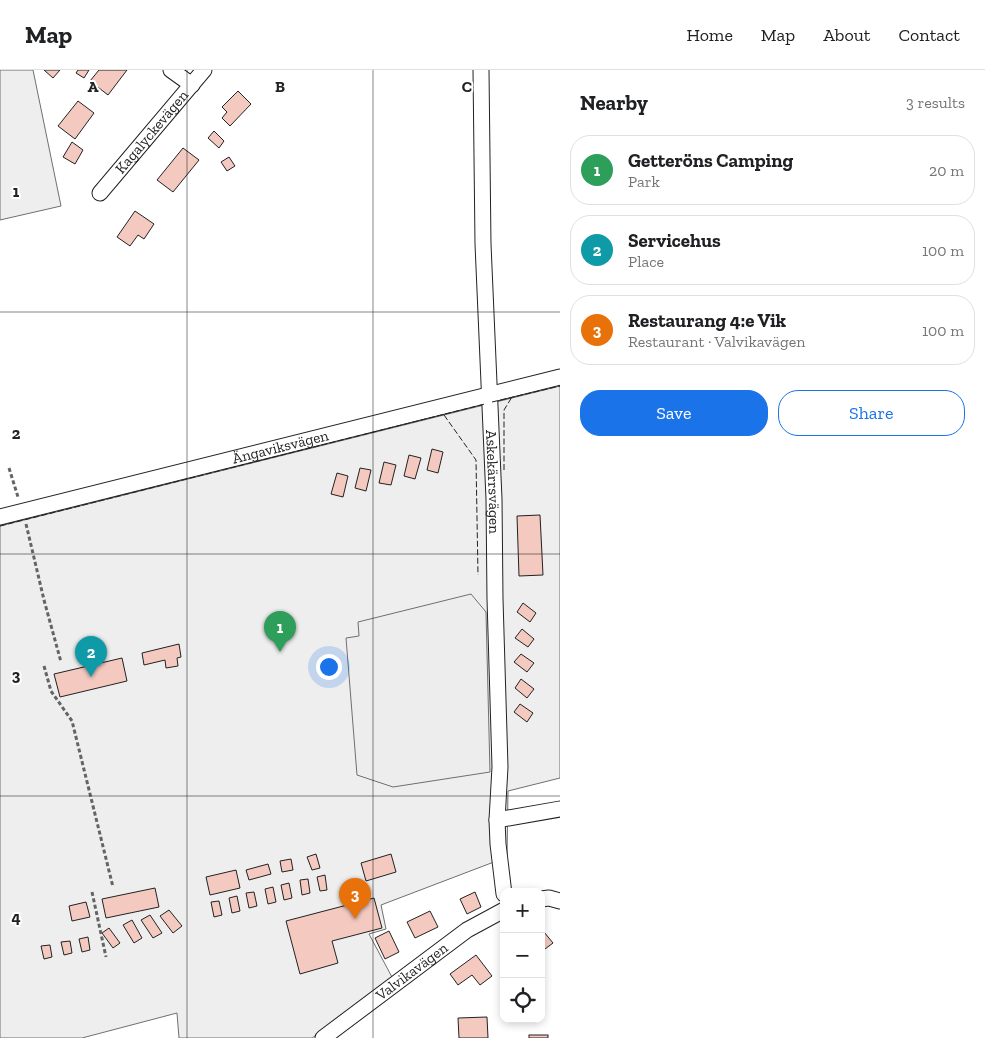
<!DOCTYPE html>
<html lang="en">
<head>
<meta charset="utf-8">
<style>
  :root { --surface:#fff; --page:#f6f6f6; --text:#202124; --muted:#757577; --line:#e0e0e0; --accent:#1a73e8 }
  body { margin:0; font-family:"Zilla Slab",serif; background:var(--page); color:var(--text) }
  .controls { position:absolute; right:15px; bottom:15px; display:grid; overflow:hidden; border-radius:10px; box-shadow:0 2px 8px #0003 }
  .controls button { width:45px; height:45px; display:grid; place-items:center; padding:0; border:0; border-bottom:1px solid var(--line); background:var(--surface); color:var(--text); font:25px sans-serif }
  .you { position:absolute; left:328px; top:596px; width:18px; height:18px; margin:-12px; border:4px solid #fff; border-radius:50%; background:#1a73e8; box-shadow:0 0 0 8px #1a73e833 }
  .badge { display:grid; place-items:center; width:32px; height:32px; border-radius:50%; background:var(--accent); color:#fff; font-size:16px; font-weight:700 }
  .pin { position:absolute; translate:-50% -41px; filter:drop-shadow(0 1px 2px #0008) }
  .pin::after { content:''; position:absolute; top:26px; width:18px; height:15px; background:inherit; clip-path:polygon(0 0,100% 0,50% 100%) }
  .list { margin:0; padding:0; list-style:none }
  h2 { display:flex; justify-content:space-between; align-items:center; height:65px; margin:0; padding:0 20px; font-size:21px }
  h2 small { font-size:16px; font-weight:400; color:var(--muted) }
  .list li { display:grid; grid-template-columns:32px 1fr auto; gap:15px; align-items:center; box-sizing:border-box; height:70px; margin:0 10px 10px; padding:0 10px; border:1px solid var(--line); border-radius:20px }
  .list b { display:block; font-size:19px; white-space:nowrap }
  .list p { margin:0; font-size:16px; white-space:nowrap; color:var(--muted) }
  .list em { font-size:16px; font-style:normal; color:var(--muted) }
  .actions { display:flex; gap:10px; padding:15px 20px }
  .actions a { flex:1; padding:11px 0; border:1px solid var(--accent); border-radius:20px; text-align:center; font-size:18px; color:var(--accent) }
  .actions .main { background:var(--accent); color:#fff }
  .icon { flex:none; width:28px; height:28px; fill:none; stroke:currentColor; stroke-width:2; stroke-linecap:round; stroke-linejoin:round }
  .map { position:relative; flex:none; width:560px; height:968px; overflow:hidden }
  header { display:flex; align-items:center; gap:30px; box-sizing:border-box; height:70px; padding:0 25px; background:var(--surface); border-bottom:1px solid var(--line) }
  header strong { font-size:24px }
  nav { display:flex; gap:28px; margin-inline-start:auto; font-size:18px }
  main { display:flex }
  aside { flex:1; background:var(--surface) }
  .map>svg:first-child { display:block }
  .green { fill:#eee; stroke:#6f6f6f }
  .parking { fill:#ededed; stroke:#6f6f6f }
  .building { fill:#f3c9c0; stroke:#222 }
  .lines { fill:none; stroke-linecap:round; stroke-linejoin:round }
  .street-casing { stroke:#222; stroke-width:17 }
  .path { stroke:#646464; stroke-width:3; stroke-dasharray:4 2.5; stroke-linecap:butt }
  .street { stroke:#fff; stroke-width:15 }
  .fence { stroke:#222; stroke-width:1; stroke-dasharray:6 2.5; stroke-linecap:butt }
  .grid { fill:none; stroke:#222; stroke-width:1; stroke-opacity:0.55 }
  .labels { text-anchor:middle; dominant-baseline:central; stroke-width:4; stroke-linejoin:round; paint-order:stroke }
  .street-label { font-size:15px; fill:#222; stroke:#fff }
  .grid-label { font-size:16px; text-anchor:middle; font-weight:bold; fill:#222; stroke:#fff; stroke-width:4; stroke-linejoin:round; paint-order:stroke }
</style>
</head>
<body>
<header>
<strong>Map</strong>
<nav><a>Home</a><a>Map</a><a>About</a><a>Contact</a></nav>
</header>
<main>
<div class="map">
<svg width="560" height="968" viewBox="0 0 560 968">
  <rect width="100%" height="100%" fill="#fff"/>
  <g class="green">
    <polygon points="0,0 33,0 61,136 0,150"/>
    <polygon points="560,316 560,708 508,721 507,787 381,835 386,859 369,864 393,909 312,968 179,968 177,943 82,968 0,968 0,456"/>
  </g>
  <polygon class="parking" points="471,524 486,542 490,702 393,717 357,705 346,568 359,566 358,552"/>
  <g class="building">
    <polygon points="44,0 60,0 53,8"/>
    <polygon points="78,0 89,0 84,8 76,3"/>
    <polygon points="99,0 127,0 108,25 90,11"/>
    <polygon points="238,21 251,34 230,56 222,48 227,42 222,37"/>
    <polygon points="78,31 94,43 75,69 58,56"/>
    <polygon points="214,61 224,71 219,78 208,68"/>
    <polygon points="72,72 83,80 75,94 63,87"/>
    <polygon points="183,78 199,90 173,122 157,110"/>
    <polygon points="229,87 235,96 227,101 221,92"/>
    <polygon points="135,141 154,154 144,169 138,165 130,176 117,167"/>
    <polygon points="432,379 443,382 438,403 427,400"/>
    <polygon points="409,385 421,388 415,409 404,406"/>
    <polygon points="384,392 396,395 391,415 379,413"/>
    <polygon points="360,398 371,400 366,421 355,418"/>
    <polygon points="337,403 348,406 343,427 331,424"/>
    <polygon points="540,445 543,505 519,506 517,446"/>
    <polygon points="523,533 536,543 530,552 517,542"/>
    <polygon points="522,559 534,569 528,577 515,568"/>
    <polygon points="179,574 181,587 177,588 178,596 166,598 165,590 144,595 142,583"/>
    <polygon points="521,584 534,593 527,602 514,592"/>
    <polygon points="122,588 127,611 60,627 54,604"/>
    <polygon points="521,609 534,619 527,628 515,618"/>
    <polygon points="520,634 533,643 527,652 514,642"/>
    <polygon points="316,784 320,798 312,800 307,787"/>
    <polygon points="391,784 396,802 366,811 361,793"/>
    <polygon points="291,789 293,800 282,802 280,791"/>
    <polygon points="268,794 271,804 249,810 246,800"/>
    <polygon points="236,800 240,818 210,825 206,807"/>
    <polygon points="325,805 327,820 320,821 317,807"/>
    <polygon points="308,809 310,823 302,825 300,810"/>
    <polygon points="289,813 292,828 284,830 281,815"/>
    <polygon points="273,817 276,832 268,834 265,819"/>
    <polygon points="155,818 159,837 106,848 102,829"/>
    <polygon points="254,822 257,836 249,838 246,823"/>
    <polygon points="475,822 481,837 467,844 460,829"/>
    <polygon points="237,826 240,841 232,843 229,828"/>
    <polygon points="374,828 382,858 332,871 338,893 300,904 286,851"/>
    <polygon points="219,831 222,845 214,847 211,832"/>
    <polygon points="86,832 90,847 72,851 69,836"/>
    <polygon points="169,840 182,856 173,863 160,846"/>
    <polygon points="430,841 438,857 415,868 407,852"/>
    <polygon points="150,845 162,863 153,868 141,850"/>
    <polygon points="132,850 142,868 134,873 123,855"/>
    <polygon points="109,858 120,873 113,878 102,863"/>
    <polygon points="389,861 399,882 385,889 375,868"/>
    <polygon points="544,862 553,873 541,882 541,865"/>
    <polygon points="88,867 90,880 82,882 79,869"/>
    <polygon points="70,871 72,883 64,885 61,872"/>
    <polygon points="50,875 52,887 44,889 41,876"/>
    <polygon points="476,885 492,906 480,915 472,905 458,915 450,904"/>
    <polygon points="487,947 488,968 459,968 458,948"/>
    <rect x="529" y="965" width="19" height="3"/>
  </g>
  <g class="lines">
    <defs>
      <g id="street">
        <polyline points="171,0 192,15"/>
        <path id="s1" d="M481,0L483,174L494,429L495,529L500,697L497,750L498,774L504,824"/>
        <path id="s2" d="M100,123L204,0"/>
        <path id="s3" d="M0,447L560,307"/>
        <polyline points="497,750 560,739"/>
        <polyline points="541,829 549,828 560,831"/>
        <path id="s4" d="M323,968L467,860L504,840"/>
      </g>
    </defs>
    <use href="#street" class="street-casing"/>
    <g class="path">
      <polyline points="9,398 18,427"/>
      <polyline points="26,454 44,530 61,592"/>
      <polyline points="44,596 51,621 72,651 113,817"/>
      <polyline points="92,822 106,887"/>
    </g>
    <use href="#street" class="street"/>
    <g class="fence">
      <polyline points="492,332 560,316"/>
      <polyline points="444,345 476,390 478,505"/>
      <polyline points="504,400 504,340 512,327"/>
      <polyline points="0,456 485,334"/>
    </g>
  </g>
  <path class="grid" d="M187,0V968M373,0V968M0,242H560M0,484H560M0,726H560"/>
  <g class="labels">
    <g class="street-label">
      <text stroke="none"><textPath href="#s2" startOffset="80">Kagalyckevägen</textPath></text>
      <text stroke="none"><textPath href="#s3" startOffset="289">Ängaviksvägen</textPath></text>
      <text stroke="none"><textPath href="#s1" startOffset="412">Askekärrsvägen</textPath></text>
      <text stroke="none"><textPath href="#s4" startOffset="111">Valvikavägen</textPath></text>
    </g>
  </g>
  <g class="grid-label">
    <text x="93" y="22">A</text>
    <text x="280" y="22">B</text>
    <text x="467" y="22">C</text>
    <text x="16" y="127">1</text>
    <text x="16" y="369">2</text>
    <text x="16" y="611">3</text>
    <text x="16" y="853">4</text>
  </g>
</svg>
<div class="controls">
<button>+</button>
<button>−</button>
<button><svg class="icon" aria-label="locate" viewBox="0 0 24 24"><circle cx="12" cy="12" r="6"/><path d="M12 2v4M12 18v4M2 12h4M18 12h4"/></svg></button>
</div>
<div class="you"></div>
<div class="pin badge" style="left:280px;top:582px;background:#2e9e5b">1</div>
<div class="pin badge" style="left:91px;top:607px;background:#0f9aa8">2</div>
<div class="pin badge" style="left:355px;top:849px;background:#e8710a">3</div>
</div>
<aside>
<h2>Nearby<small>3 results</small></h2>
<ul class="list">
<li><span class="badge" style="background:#2e9e5b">1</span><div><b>Getteröns Camping</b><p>Park</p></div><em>20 m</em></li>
<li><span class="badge" style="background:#0f9aa8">2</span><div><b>Servicehus</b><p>Place</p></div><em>100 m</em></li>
<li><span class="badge" style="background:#e8710a">3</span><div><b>Restaurang 4:e Vik</b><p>Restaurant · Valvikavägen</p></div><em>100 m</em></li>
</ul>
<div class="actions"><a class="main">Save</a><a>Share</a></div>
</aside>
</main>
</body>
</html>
